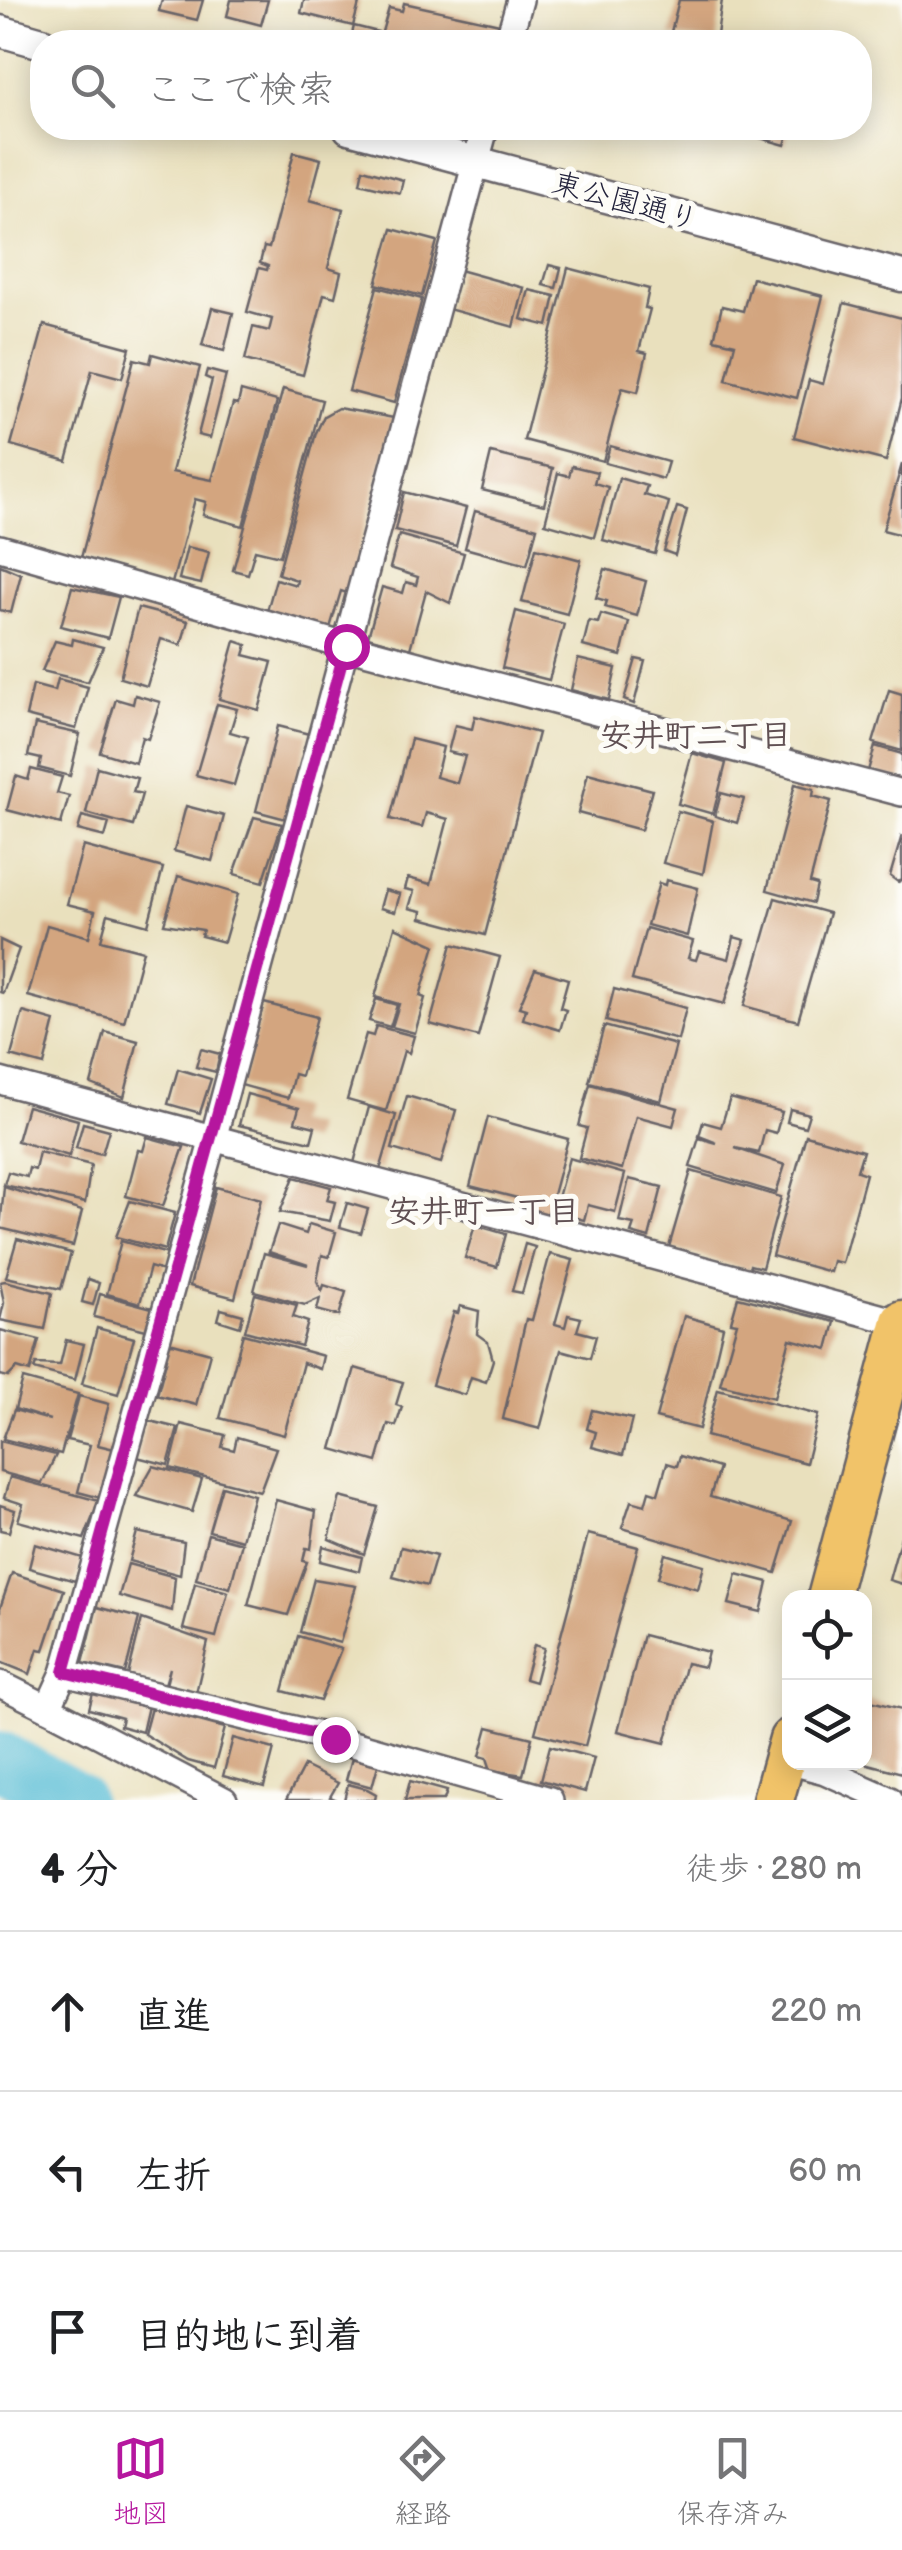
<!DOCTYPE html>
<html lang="ja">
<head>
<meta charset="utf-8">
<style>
  :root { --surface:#fff; --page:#f6f6f6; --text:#202124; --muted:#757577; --line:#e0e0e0; --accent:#b5179e }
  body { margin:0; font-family:"Balsamiq Sans","Klee One",sans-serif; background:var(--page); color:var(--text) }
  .controls { position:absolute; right:30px; bottom:30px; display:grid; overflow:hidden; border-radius:20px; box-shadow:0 5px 25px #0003 }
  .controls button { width:90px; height:90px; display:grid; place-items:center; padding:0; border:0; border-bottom:2px solid var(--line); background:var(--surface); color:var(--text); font:50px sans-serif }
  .stop { position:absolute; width:30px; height:30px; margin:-22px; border:8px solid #b5179e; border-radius:50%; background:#fff }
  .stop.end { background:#b5179e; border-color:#fff; box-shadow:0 2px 10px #0008 }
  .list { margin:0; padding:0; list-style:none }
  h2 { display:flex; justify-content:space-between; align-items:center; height:130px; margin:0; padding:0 40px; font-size:42px }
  h2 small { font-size:32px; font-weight:400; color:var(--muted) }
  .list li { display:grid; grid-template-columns:65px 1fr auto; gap:30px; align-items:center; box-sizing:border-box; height:160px; padding:0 40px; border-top:2px solid var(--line) }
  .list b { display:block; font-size:38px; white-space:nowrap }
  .list em { font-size:32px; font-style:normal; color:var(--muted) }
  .icon { flex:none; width:55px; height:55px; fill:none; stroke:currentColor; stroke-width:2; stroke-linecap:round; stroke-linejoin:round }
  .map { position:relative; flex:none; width:902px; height:1800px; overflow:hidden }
  .search { position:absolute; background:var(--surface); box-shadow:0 5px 25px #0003; left:30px; right:30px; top:30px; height:110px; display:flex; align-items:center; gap:25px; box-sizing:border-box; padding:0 35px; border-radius:40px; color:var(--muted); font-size:38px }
  .sheet { height:610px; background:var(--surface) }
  nav { display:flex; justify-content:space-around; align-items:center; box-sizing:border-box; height:140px; border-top:2px solid var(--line); background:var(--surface); font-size:28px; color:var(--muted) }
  nav a { display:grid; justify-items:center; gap:5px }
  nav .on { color:var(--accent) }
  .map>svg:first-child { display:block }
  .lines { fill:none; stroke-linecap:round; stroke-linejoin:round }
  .river { stroke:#58bdd6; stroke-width:58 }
  .building { fill:#d3a57f }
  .minor-casing { stroke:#686468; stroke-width:30 }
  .tertiary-casing { stroke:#686468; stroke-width:35 }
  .primary-casing { stroke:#686468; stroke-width:45 }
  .minor { stroke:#fff; stroke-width:25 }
  .tertiary { stroke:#fff; stroke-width:30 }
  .primary { stroke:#f1c369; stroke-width:40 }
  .route { stroke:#b5179e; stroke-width:12 }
  .labels { text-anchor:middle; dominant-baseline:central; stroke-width:10; stroke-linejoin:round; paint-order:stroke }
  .street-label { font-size:30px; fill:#22223b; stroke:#fdfcf7 }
  .neighbourhood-label { font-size:32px; font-weight:bold; fill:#605053; stroke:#fdfcf7 }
</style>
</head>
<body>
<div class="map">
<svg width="902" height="1800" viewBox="0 0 902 1800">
  <rect width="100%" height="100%" fill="#fdfcf7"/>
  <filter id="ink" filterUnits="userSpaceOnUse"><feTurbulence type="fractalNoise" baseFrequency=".01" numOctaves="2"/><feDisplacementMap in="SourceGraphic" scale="20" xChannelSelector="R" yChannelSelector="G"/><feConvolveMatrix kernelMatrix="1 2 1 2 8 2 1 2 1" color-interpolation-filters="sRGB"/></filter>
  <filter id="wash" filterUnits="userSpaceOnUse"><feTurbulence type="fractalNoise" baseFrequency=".0048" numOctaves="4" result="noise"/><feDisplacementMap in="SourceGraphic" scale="40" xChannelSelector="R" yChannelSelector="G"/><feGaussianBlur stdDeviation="2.25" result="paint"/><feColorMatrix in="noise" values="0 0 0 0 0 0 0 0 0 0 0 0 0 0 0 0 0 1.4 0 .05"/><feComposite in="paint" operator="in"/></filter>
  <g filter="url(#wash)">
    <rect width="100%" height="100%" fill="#e9e0bd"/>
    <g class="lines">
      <polyline class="river" points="0,1760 74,1800"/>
    </g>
    <g id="blocks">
      <g class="building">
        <polygon points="162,0 203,0 197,20 159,11"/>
        <polygon points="231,0 268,0 261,25 227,16"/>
        <polygon points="304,0 360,0 353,26 301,13"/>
        <polygon points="679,0 722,0 716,42 670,36"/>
        <polygon points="404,3 504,25 499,42 379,42 389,8 402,11"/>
        <polygon points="354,26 378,32 376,42 350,42"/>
        <polygon points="725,128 790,128 785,145"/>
        <polygon points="294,152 321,159 310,200 343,209 328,268 341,272 335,297 324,294 303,375 245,360 253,327 269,331 272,319 247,312 259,268 267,270 268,266 260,263 264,247 269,248"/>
        <polygon points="363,169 403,180 400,193 360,183"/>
        <polygon points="392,229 437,241 422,296 376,284"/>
        <polygon points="549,265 561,268 556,288 543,285"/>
        <polygon points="568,268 649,289 645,308 650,309 639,351 647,353 638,392 622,388 603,461 524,440"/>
        <polygon points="459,270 524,288 514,327 448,309"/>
        <polygon points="752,278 823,296 797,398 726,380 735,344 714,339 722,306 743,311"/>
        <polygon points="377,287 422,299 394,403 349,391"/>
        <polygon points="529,290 555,296 548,326 521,319"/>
        <polygon points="844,303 902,318 902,398 886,461 794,437 809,380 823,384"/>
        <polygon points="212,308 233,313 224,351 202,345"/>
        <polygon points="44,325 130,348 122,378 92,370 67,461 11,445"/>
        <polygon points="152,354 200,367 172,472 212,480 233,403 238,404 241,391 277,401 243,526 203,515 206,502 195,499 172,583 81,558 134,359 150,363"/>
        <polygon points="207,370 226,375 210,438 198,435 212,380 205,377"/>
        <polygon points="283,389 322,400 280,556 255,550 248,574 233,570"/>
        <polygon points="338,408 394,418 347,593 341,591 330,628 267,611 276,579 296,585 297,580 278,574 316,433 324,416"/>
        <polygon points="610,446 668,462 663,479 605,463"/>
        <polygon points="491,453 553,468 544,505 482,490"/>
        <polygon points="902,464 902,535 883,530"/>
        <polygon points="572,466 597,472 594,483 608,487 594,537 545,523 558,473 569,476"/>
        <polygon points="619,478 647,486 644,495 669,502 655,554 603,540"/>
        <polygon points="404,492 466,508 456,546 395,530"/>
        <polygon points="677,507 687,510 675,555 664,551"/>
        <polygon points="475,511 537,528 527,565 465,548"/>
        <polygon points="399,535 464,553 450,603 426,591 410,649 368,637 382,587 403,593 406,582 416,585 418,577 390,568"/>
        <polygon points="187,547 209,552 201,584 179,579"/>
        <polygon points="536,548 581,560 567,614 522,602"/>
        <polygon points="0,565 21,574 11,613 0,610"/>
        <polygon points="605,569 646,581 637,616 605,607 607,601 596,598"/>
        <polygon points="72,587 119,597 108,638 61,626"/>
        <polygon points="138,608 188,621 181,645 161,639 147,686 120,678"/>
        <polygon points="516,611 564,624 549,680 502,668"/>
        <polygon points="601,614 629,622 621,656 583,646 589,621 598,623"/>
        <polygon points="73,639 103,647 88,682 42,671 55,641 72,645"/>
        <polygon points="235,641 247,645 244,655 272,662 259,710 219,699"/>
        <polygon points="578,659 616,668 609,700 571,690"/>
        <polygon points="636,659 645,661 634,704 624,700"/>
        <polygon points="58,679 88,687 76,729 26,716 33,685 55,691"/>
        <polygon points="889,690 902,694 902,751 873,743"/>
        <polygon points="135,695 160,702 148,739 142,737 135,763 100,752 116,699 133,704"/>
        <polygon points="217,704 237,709 230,732 248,737 234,785 196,775"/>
        <polygon points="475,716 538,733 485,935 421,918 422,911 409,908 414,891 405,889 408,878 431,884 448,819 426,813 422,827 390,819 411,739 443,747 436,777 457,783 465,756 448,752 455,725 472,729"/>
        <polygon points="35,724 80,734 70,776 39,768 41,759 28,756"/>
        <polygon points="278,726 309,734 286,819 256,811"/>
        <polygon points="875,746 902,754 902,780 868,771"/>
        <polygon points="692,753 726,763 713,814 678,804"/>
        <polygon points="97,767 137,778 133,792 142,794 133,826 86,813"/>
        <polygon points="31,769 62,777 57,793 69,796 61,824 7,810 16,776 28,780"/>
        <polygon points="588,773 652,790 641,830 578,813"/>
        <polygon points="795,784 814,789 813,796 831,801 810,883 817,885 813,903 767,890"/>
        <polygon points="721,793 744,799 737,823 715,816"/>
        <polygon points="186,806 224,816 212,861 174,851"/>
        <polygon points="678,811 713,821 703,874 663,863"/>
        <polygon points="82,816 109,823 105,837 78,830"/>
        <polygon points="254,817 282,824 263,882 234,874"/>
        <polygon points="902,835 902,880 898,882 890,876"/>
        <polygon points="83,846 163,868 148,925 108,914 101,940 143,951 124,1022 28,996 47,925 89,937 95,911 67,904"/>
        <polygon points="178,876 238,894 224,942 201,936 203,930 164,924"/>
        <polygon points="666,880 698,888 687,936 647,925 659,883 665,885"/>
        <polygon points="385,890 400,894 395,912 380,908"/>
        <polygon points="775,898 829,913 798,1021 744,1006"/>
        <polygon points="395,927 435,945 420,996 425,998 415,1033 392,1027 399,1004 375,997"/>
        <polygon points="646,928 693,941 688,958 696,960 699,951 729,959 734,937 745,940 724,1004 632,980"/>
        <polygon points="0,940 19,949 3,993 0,992"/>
        <polygon points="452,944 500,957 478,1037 430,1024"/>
        <polygon points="535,969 568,979 560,1008 566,1010 560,1030 523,1019 526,1009 519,1007"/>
        <polygon points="614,989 686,1008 678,1040 606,1021"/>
        <polygon points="376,999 397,1005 390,1027 369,1021"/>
        <polygon points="264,1003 317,1017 301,1076 294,1074 288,1098 241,1085"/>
        <polygon points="23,1012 55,1021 44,1065 11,1056"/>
        <polygon points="376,1026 414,1036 409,1053 404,1051 386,1111 347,1100 366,1034 373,1036"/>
        <polygon points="604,1026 676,1045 661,1101 589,1082"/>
        <polygon points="105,1032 138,1041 124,1097 91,1084"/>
        <polygon points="201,1049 220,1054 216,1072 196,1067"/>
        <polygon points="178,1069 211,1079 200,1113 168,1104"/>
        <polygon points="590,1084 678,1108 673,1126 636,1116 622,1169 579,1158 587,1128 579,1126"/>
        <polygon points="247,1094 299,1108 295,1122 315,1127 311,1142 239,1125"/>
        <polygon points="407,1096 456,1110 441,1163 392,1149"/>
        <polygon points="730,1098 782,1112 776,1133 765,1130 759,1153 735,1148 785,1165 776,1193 690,1167 699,1138 717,1143 699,1136 703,1122 721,1127"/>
        <polygon points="27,1106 78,1120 69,1156 17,1141"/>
        <polygon points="369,1107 396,1115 380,1170 354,1163"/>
        <polygon points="790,1109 809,1114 805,1127 787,1122"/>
        <polygon points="488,1117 568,1139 547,1217 514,1208 517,1198 470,1186"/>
        <polygon points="83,1123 109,1130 102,1154 76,1148"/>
        <polygon points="806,1135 863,1151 857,1171 866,1174 842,1263 833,1261 830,1272 772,1256"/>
        <polygon points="147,1137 184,1147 163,1206 126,1196 138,1150 143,1151"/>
        <polygon points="39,1152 91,1165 85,1203 4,1185 8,1172 27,1177 29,1168 35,1170"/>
        <polygon points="569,1158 625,1174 615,1212 588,1205 584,1220 554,1212"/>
        <polygon points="691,1171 781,1197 762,1268 750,1265 749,1270 669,1247"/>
        <polygon points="294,1177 331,1187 327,1200 335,1202 330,1221 280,1212"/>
        <polygon points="629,1179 662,1187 649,1238 631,1233 634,1224 619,1221"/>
        <polygon points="4,1187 82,1211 73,1246 0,1228"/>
        <polygon points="216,1187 261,1199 235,1298 190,1286"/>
        <polygon points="130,1201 175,1213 165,1250 116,1237"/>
        <polygon points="347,1203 368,1209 361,1233 340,1227"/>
        <polygon points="309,1224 336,1232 329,1257 322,1255 317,1281 322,1291 324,1285 346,1292 339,1316 317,1310 320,1298 305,1305 254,1291 264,1253 308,1265 269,1252 278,1225 306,1234"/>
        <polygon points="475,1225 506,1234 497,1267 465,1258"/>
        <polygon points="17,1239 71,1253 61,1289 6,1277"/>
        <polygon points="121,1241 168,1254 163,1271 150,1267 140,1303 107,1294"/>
        <polygon points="525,1244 535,1247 522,1293 512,1291"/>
        <polygon points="550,1254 573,1260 555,1324 565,1327 568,1315 581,1318 577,1331 596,1336 590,1358 561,1350 540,1429 503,1419 526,1319 532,1320"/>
        <polygon points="88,1279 99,1283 93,1305 82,1302"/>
        <polygon points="5,1281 52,1293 45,1329 0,1320 4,1303 0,1282"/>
        <polygon points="100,1294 152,1308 146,1330 94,1317"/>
        <polygon points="255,1294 297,1305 293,1317 308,1322 301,1346 245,1331"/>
        <polygon points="738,1297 835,1322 828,1349 790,1339 774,1398 720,1384 737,1323 731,1322"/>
        <polygon points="460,1306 479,1311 477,1334 488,1342 493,1360 486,1382 471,1377 465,1395 432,1385 454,1312 458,1313"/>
        <polygon points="221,1309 243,1315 240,1327 218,1320"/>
        <polygon points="684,1316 723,1327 699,1429 656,1418"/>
        <polygon points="97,1328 134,1338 118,1394 82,1384"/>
        <polygon points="0,1330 39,1340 30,1372 17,1368 8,1377 0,1375"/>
        <polygon points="243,1334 323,1356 320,1369 303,1363 284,1435 220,1418"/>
        <polygon points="66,1340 84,1344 75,1380 34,1369 36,1364 60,1365"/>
        <polygon points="173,1343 210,1353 196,1405 157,1395 167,1358 162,1356 166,1344"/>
        <polygon points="355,1368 403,1382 396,1405 402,1407 396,1426 388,1424 377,1462 332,1449"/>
        <polygon points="23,1379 78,1394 61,1454 3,1439 14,1410 50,1420 15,1409"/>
        <polygon points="718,1389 818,1415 806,1463 706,1436"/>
        <polygon points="79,1396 109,1404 98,1445 114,1449 101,1498 78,1492 90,1445 67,1440"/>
        <polygon points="592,1410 632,1419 623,1455 592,1447 596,1432 587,1429"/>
        <polygon points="146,1420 178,1428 168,1465 137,1457"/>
        <polygon points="181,1424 225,1435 222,1447 234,1450 237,1437 276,1448 260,1491 170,1468"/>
        <polygon points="0,1441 56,1455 42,1483 0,1472"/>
        <polygon points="680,1456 719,1468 710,1497 792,1521 776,1573 622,1528 631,1501 645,1505 649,1491 658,1494 667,1463 677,1466"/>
        <polygon points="153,1466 202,1479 192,1512 136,1496"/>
        <polygon points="10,1477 99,1501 84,1539 18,1521 23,1504 4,1498"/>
        <polygon points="222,1486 254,1495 242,1540 209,1531"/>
        <polygon points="340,1497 378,1507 364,1554 329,1539"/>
        <polygon points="276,1500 316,1511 311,1549 306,1548 303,1561 307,1562 288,1615 248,1605"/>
        <polygon points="0,1505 15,1510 9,1532 0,1530"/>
        <polygon points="137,1532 184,1542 180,1575 129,1561"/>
        <polygon points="208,1534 242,1543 230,1588 196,1579"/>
        <polygon points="588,1534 638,1547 585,1746 535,1733"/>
        <polygon points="901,1537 902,1538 902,1584 889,1580"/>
        <polygon points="35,1544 83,1558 75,1581 29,1568"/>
        <polygon points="323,1546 362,1557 359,1571 320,1561"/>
        <polygon points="401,1547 436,1556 427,1586 393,1577"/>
        <polygon points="665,1554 704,1565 698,1589 658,1578"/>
        <polygon points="128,1564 175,1577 172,1611 119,1596"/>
        <polygon points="12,1573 64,1590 44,1650 38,1649 30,1674 0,1662 0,1608"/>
        <polygon points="737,1574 768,1582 761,1612 729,1604"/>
        <polygon points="314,1579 356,1586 340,1643 300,1632"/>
        <polygon points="195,1583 228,1592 216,1637 183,1629"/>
        <polygon points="97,1607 139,1618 125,1673 83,1663"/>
        <polygon points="142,1619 208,1642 196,1693 166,1685 170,1668 165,1684 128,1675"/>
        <polygon points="643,1635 708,1652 704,1667 686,1663 665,1743 618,1731"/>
        <polygon points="298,1636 341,1649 320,1701 283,1691"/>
        <polygon points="534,1645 544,1648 535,1682 525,1679"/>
        <polygon points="94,1689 149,1702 142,1732 120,1726 122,1718 89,1709"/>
        <polygon points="867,1700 902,1709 902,1773 864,1763"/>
        <polygon points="151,1708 225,1728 214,1768 188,1761 144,1734"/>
        <polygon points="488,1727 532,1738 523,1775 491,1770 487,1758 480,1756"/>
        <polygon points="233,1738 274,1749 264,1787 223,1776"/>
        <polygon points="550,1746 594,1758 585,1792 541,1780"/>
        <polygon points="352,1758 378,1765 372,1787 346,1780"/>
        <polygon points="304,1766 338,1783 330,1797 337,1800 286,1800"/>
        <polygon points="410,1781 447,1791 444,1800 405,1800"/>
        <polygon points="348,1784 367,1789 376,1794 375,1800 344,1800"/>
      </g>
    </g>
  </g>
  <g filter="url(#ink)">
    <use href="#blocks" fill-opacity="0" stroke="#686468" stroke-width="2.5"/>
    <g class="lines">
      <defs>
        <g id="minor">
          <polyline points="508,42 520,0"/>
          <polyline points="485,128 213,1139 64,1673 335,1739 550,1800"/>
          <polyline points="0,548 346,646 902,793"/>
          <polyline points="0,1081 902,1323"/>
          <polyline points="0,1684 48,1708 64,1673"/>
          <polyline points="48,1708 224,1800"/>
          <polyline points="791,1762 825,1771 890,1800"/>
        </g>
        <g id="tertiary">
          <polyline points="0,31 42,43"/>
          <polyline points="349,128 902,276"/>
        </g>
        <g id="primary">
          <polyline points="828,1598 902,1321"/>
          <polyline points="773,1800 790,1739"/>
        </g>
      </defs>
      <use href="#minor" class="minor-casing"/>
      <use href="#tertiary" class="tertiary-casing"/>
      <use href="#primary" class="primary-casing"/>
      <use href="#minor" class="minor"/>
      <use href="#tertiary" class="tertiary"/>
      <use href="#primary" class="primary"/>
    </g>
  </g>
  <g class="lines" filter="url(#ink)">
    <polyline class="route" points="335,1739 64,1672 346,646"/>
  </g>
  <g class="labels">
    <g class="street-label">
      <text transform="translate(625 202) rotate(15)">東公園通り</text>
    </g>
    <g class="neighbourhood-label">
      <text x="696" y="736">安井町二丁目</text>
      <text x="484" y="1212">安井町一丁目</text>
    </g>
  </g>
</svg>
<div class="controls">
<button><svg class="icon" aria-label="locate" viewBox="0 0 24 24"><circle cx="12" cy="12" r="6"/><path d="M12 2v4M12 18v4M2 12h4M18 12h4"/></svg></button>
<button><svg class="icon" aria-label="layers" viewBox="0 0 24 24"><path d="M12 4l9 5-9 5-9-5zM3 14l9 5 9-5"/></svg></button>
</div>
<div class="stop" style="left:346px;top:646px"></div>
<div class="stop end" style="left:335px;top:1739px"></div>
<div class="search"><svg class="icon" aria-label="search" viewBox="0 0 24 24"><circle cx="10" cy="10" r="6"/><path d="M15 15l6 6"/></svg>ここで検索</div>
</div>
<section class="sheet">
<h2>4 分<small>徒歩 · 280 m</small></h2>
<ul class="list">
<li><svg class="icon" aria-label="ahead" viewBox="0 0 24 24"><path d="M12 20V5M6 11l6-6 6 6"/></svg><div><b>直進</b></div><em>220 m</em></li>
<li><svg class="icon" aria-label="left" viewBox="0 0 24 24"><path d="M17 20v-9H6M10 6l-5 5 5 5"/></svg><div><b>左折</b></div><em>60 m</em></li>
<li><svg class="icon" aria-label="arrive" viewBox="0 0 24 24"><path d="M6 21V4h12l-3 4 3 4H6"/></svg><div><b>目的地に到着</b></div></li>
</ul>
</section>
<nav>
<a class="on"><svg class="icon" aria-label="map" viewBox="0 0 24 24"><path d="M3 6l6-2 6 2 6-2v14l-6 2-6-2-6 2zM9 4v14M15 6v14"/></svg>地図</a>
<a><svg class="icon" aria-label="directions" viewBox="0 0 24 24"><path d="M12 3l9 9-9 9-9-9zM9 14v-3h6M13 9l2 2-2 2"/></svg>経路</a>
<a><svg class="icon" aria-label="saved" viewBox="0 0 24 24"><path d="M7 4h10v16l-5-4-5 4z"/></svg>保存済み</a>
</nav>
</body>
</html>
